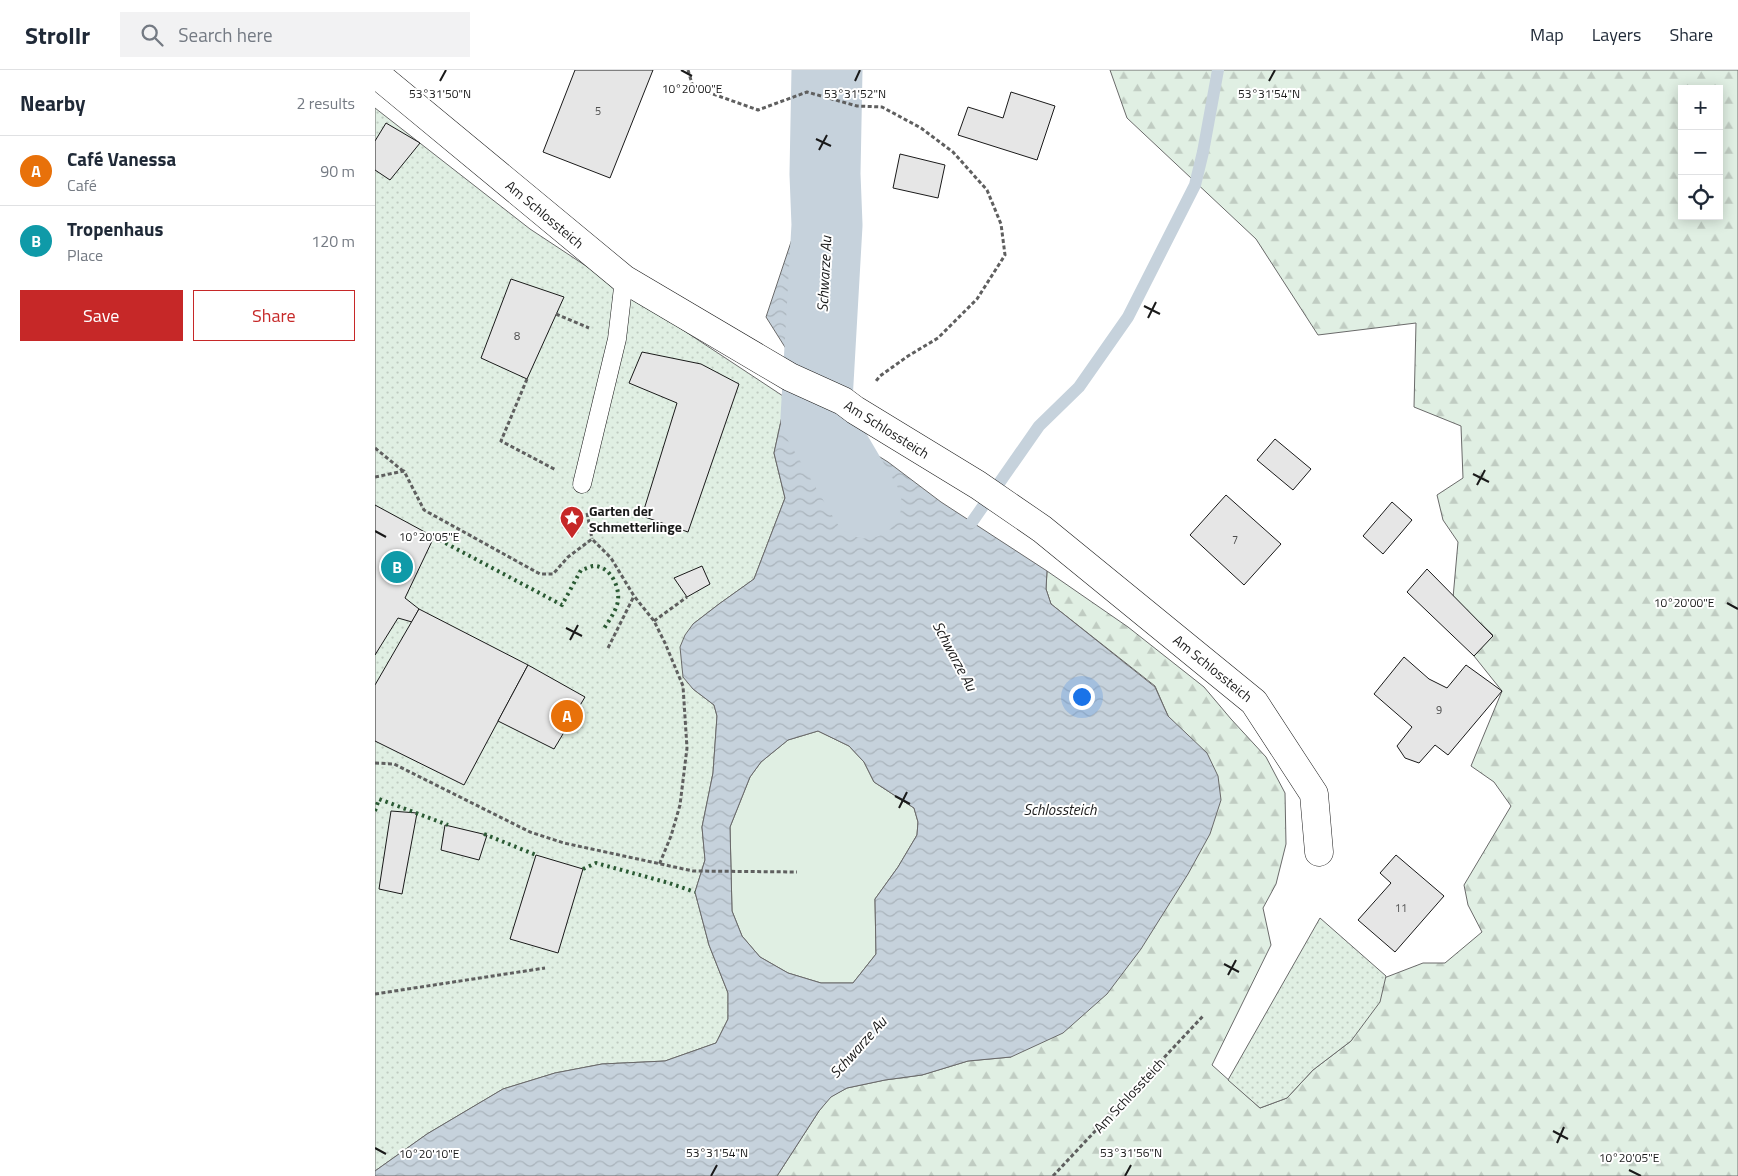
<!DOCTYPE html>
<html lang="en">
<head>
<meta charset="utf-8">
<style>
  :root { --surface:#fff; --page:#f2f2f3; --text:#1f2937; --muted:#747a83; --line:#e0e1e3; --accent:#c62828 }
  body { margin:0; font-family:"Titillium Web",sans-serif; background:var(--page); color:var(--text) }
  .controls { position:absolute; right:15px; top:15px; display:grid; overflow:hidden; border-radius:0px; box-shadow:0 2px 12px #0003 }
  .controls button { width:45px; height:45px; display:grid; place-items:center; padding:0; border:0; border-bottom:1px solid var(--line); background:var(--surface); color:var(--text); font:25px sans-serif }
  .you { position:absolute; left:706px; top:626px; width:18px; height:18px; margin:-12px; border:4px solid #fff; border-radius:50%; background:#1a73e8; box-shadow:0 0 0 8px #1a73e833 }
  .badge { display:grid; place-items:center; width:32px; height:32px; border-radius:50%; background:var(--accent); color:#fff; font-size:16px; font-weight:700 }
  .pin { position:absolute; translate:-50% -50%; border:2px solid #fff; box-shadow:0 1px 5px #0006 }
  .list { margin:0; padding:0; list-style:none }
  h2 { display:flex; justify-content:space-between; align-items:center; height:65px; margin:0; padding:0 20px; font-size:21px }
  h2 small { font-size:16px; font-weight:400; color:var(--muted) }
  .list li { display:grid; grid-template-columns:32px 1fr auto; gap:15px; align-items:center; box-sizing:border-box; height:70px; padding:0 20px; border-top:1px solid var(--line) }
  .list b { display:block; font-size:19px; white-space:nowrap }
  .list p { margin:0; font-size:16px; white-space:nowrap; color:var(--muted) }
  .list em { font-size:16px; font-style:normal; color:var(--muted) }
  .actions { display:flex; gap:10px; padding:15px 20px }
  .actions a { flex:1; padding:11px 0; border:1px solid var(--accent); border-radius:0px; text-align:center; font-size:18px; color:var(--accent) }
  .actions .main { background:var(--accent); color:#fff }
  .icon { flex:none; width:28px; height:28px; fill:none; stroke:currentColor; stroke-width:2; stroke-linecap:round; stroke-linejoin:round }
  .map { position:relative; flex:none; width:1363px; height:1106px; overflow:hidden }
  header { display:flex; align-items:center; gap:30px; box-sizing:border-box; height:70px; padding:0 25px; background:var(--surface); border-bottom:1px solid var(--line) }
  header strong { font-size:24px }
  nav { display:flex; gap:28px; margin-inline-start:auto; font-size:18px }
  .search { width:350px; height:45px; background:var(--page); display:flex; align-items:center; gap:12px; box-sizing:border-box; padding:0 18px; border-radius:0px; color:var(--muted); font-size:19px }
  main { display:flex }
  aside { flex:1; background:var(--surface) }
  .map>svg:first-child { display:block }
  .grass { fill:#e0efe3; stroke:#6a6a6a }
  .forest { fill:url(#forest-firs); stroke:#6a6a6a; fill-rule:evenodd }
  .park { fill:url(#park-dots); stroke:#6a6a6a }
  .water { fill:url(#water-waves); stroke:#6a6a6a; fill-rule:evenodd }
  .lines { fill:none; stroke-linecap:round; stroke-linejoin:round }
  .stream { stroke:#c6d2dc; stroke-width:12 }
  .river { stroke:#c6d2dc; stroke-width:71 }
  .building { fill:#e6e6e6; stroke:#1a1a1a }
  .lane-casing { stroke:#1a1a1a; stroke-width:19 }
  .street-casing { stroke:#1a1a1a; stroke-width:29 }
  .path { stroke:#5f5f5f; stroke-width:3; stroke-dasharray:4 2.5; stroke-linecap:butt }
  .lane { stroke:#fff; stroke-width:18 }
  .street { stroke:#fff; stroke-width:28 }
  .hedge { stroke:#2b5a34; stroke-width:4; stroke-dasharray:2.5 4; stroke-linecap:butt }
  .ticks { fill:none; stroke:#1a1a1a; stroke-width:2 }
  .labels { text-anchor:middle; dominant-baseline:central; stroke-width:4; stroke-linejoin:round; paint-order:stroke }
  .number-label { font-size:11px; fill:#4d4d4d }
  .street-label { font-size:14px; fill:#1a1a1a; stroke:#fff }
  .poi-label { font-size:14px; font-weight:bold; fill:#1a1a1a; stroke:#fff; text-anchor:start }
  .water-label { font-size:15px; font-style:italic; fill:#1a1a1a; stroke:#fff }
  .ticks-label { font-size:12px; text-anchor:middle; fill:#1a1a1a; stroke:#fff; stroke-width:4; stroke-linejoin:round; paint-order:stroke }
</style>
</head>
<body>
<header>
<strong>Strollr</strong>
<div class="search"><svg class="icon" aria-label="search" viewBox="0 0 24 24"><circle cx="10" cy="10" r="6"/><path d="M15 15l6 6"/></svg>Search here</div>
<nav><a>Map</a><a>Layers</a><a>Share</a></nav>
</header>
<main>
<aside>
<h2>Nearby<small>2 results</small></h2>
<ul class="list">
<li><span class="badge" style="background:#e8710a">A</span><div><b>Café Vanessa</b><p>Café</p></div><em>90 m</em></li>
<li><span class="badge" style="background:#0f9aa8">B</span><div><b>Tropenhaus</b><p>Place</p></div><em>120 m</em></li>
</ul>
<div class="actions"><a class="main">Save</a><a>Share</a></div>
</aside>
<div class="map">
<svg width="1363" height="1106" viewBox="0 0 1363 1106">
  <defs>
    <pattern id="forest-firs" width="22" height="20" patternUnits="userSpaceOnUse" patternTransform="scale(1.25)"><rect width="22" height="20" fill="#e0efe3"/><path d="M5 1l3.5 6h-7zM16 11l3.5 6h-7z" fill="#c0ccc2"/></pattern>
    <pattern id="park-dots" width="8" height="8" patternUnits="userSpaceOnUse" patternTransform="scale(1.25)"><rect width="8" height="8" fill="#e0efe3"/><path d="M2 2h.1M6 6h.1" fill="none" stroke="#c0ccc2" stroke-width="1.8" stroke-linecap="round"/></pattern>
    <pattern id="water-waves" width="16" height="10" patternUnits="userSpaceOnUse" patternTransform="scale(1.25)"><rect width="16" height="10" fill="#c6d2dc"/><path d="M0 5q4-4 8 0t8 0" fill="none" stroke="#aab4bc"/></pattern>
  </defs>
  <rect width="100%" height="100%" fill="#fff"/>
  <polygon class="grass" points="443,661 474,676 489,692 499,712 539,738 543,752 542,765 523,797 500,829 501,884 478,913 446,913 413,903 385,887 367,866 357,841 355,757 375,707 386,692 413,670"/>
  <path class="forest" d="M735,0H1363V1106H402L444,1041L455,1027L472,1018L510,1010L547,1005L593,991L636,987L803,657L793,646L780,616L676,534L671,519L672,501L753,557L829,617L856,649L891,687L910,723L911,774L901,814L888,838L896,875L837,995L885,1038L912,1028L938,1000L976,971L1009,908L1048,893H1070L1107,862L1093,835L1089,815L1136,736L1119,712L1096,696L1127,621L1099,586L1118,565L1078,528L1083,472L1068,450L1062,425L1088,408L1086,356L1039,337L1041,253L943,265L881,169L752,48ZM1307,19H1344V146H1307Z"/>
  <g class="park">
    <polygon points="0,38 155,159 411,328 399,383 410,428 379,509 344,534 318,554 318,619 339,635 342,646 338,703 327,757 330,790 320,822 334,875 353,923 353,949 341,973 290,991 227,994 180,1003 128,1019 52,1064 0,1101"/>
    <polygon points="945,848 1011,906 1005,932 976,971 938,1000 912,1028 885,1038 853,1010"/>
  </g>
  <g class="water">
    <polygon points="433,69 465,69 478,210 471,239 473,304 420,293 391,247 418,166 427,126"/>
    <path d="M411,328L513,392L566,432L672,501L671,519L676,534L780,617L793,646L832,683L843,706L846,730L835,764L813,804L766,879L732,924L688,963L636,987L593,991L547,1005L510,1010L472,1018L456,1027L444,1041L402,1106H0V1101L52,1064L128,1019L180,1003L227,994L290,991L341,973L353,949V923L334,875L320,822L330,790L327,757L338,703L342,646L339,635L318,619L308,607L305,577L310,565L318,554L344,534L379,509L410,428L399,383ZM443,661L474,676L489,692L499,712L539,738L543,752L542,765L523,797L500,829L501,884L478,913H446L413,903L385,887L367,866L357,841L355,757L375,707L386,692L413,670Z"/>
  </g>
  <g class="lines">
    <polyline class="stream" points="597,452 664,356 704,317 753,247 820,115 828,82 843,0"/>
    <polyline class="river" points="452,0 450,104 452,155 441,348 491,433"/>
  </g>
  <g class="building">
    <polygon points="200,0 278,0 235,108 168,82"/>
    <polygon points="636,22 680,36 662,90 583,65 593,37 628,48"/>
    <polygon points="11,53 45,73 15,110 0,100 0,71"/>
    <polygon points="525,84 570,95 563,128 518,118"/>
    <polygon points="136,209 189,227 152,309 106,288"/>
    <polygon points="267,282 326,294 364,314 313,462 267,446 302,333 254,313"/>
    <polygon points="900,369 936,399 918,420 882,390"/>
    <polygon points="851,425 906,474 869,515 815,465"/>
    <polygon points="1017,432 1037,450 1008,484 988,466"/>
    <polygon points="0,435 59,467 30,528 44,539 37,552 23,548 0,585"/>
    <polygon points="327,496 335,514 312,527 299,508"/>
    <polygon points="1052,499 1118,566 1099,586 1032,522"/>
    <polygon points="44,539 153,595 89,715 0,671 0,615"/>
    <polygon points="1029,587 1054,609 1072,618 1091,595 1127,621 1073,685 1060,675 1044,693 1030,688 1022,676 1037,657 999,624"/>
    <polygon points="153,595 210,627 179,679 123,651"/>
    <polygon points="16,741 42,743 27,824 4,819"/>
    <polygon points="70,755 112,765 104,790 66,780"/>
    <polygon points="161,785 208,799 183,883 135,869"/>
    <polygon points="1021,785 1069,826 1020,882 983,850 1016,813 1005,803"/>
  </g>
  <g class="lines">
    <defs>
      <polyline id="lane" points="207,414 242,269 249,209"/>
      <polyline id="street" points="0,3 249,209 415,307 468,331 480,340 603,415 667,459 879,632 939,724 944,782"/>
    </defs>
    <use href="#lane" class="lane-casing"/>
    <use href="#street" class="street-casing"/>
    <g class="path">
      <polyline points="313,0 318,17 383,40 432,22 482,36 507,37 546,58 578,82 612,120 626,154 630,185 602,229 563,268 533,286 505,306 501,311"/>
      <polyline points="181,244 214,258"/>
      <polyline points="152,309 126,371 181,400"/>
      <polyline points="0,378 28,401"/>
      <polyline points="0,407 29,401 49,440 165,504 178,504 193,487 217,469 236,488 259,526 279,551 290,573 308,616 312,678 305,735 296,766 284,795"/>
      <polyline points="212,443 217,469"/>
      <polyline points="279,551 312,527"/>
      <polyline points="233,578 259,526"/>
      <polyline points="0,693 19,694 155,762 189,773 318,801 422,802"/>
      <polyline points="0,924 170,898"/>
      <polyline points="678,1106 829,945"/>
    </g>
    <use href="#lane" class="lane"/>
    <use href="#street" class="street"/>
    <g class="hedge">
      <path d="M59,467L187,535L206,500C210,499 214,497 218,496C236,495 247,520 242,535C239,544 233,552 228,560"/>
      <polyline points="0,741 4,729 73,755"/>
      <polyline points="109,764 161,785"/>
      <polyline points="208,799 221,793 294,813 320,822"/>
    </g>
  </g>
  <path class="ticks" d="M306,0L317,6M65,11L71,0M480,11L485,0M894,11L900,0M441,69L456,76M444,80L452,65M769,236L785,244M773,248L781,232M1098,404L1114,412M1102,415L1110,400M0,461L11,467M1352,533L1363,539M191,558L207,566M195,570L203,555M520,726L535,734M524,738L532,722M849,894L864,902M853,905L861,890M1178,1061L1193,1069M1182,1073L1189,1057M0,1078L11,1084M1254,1100L1266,1106M336,1106L342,1095M750,1106L756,1095"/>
  <defs>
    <symbol id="sight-pin" viewBox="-11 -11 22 30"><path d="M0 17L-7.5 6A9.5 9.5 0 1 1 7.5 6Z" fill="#c62828" stroke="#fff"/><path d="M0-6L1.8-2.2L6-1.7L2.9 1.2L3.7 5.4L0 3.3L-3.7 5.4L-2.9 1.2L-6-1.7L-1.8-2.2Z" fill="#fff"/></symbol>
  </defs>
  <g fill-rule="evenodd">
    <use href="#sight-pin" x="183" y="434" width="28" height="38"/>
  </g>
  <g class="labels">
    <g class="number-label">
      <text x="223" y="41">5</text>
      <text x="142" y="266">8</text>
      <text x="860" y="470">7</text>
      <text x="1064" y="640">9</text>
      <text x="1026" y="838">11</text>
    </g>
    <g class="street-label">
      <text transform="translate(170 144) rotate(40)">Am Schlossteich</text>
      <text transform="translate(512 359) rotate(32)">Am Schlossteich</text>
      <text transform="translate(838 598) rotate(39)">Am Schlossteich</text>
      <text transform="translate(754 1025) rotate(-47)">Am Schlossteich</text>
    </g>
    <g class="poi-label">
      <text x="214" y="440">Garten der<tspan x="214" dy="16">Schmetterlinge</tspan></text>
    </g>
    <g class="water-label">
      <text transform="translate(449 204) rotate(-87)">Schwarze Au</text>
      <text transform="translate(580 586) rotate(62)">Schwarze Au</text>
      <text x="685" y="739">Schlossteich</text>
      <text transform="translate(483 977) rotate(-48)">Schwarze Au</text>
    </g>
  </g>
  <g class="ticks-label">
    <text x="317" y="23">10°20'00"E</text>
    <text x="65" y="28">53°31'50"N</text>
    <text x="480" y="28">53°31'52"N</text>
    <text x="894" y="28">53°31'54"N</text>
    <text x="54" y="471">10°20'05"E</text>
    <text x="1309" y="537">10°20'00"E</text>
    <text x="342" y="1087">53°31'54"N</text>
    <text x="756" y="1087">53°31'56"N</text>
    <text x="54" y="1088">10°20'10"E</text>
    <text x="1254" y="1092">10°20'05"E</text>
  </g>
</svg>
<div class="controls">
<button>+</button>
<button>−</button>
<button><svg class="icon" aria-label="locate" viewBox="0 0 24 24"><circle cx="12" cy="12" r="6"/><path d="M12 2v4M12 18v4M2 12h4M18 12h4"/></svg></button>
</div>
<div class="you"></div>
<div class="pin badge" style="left:192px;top:646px;background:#e8710a">A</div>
<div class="pin badge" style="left:22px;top:497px;background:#0f9aa8">B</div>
</div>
</main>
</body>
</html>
